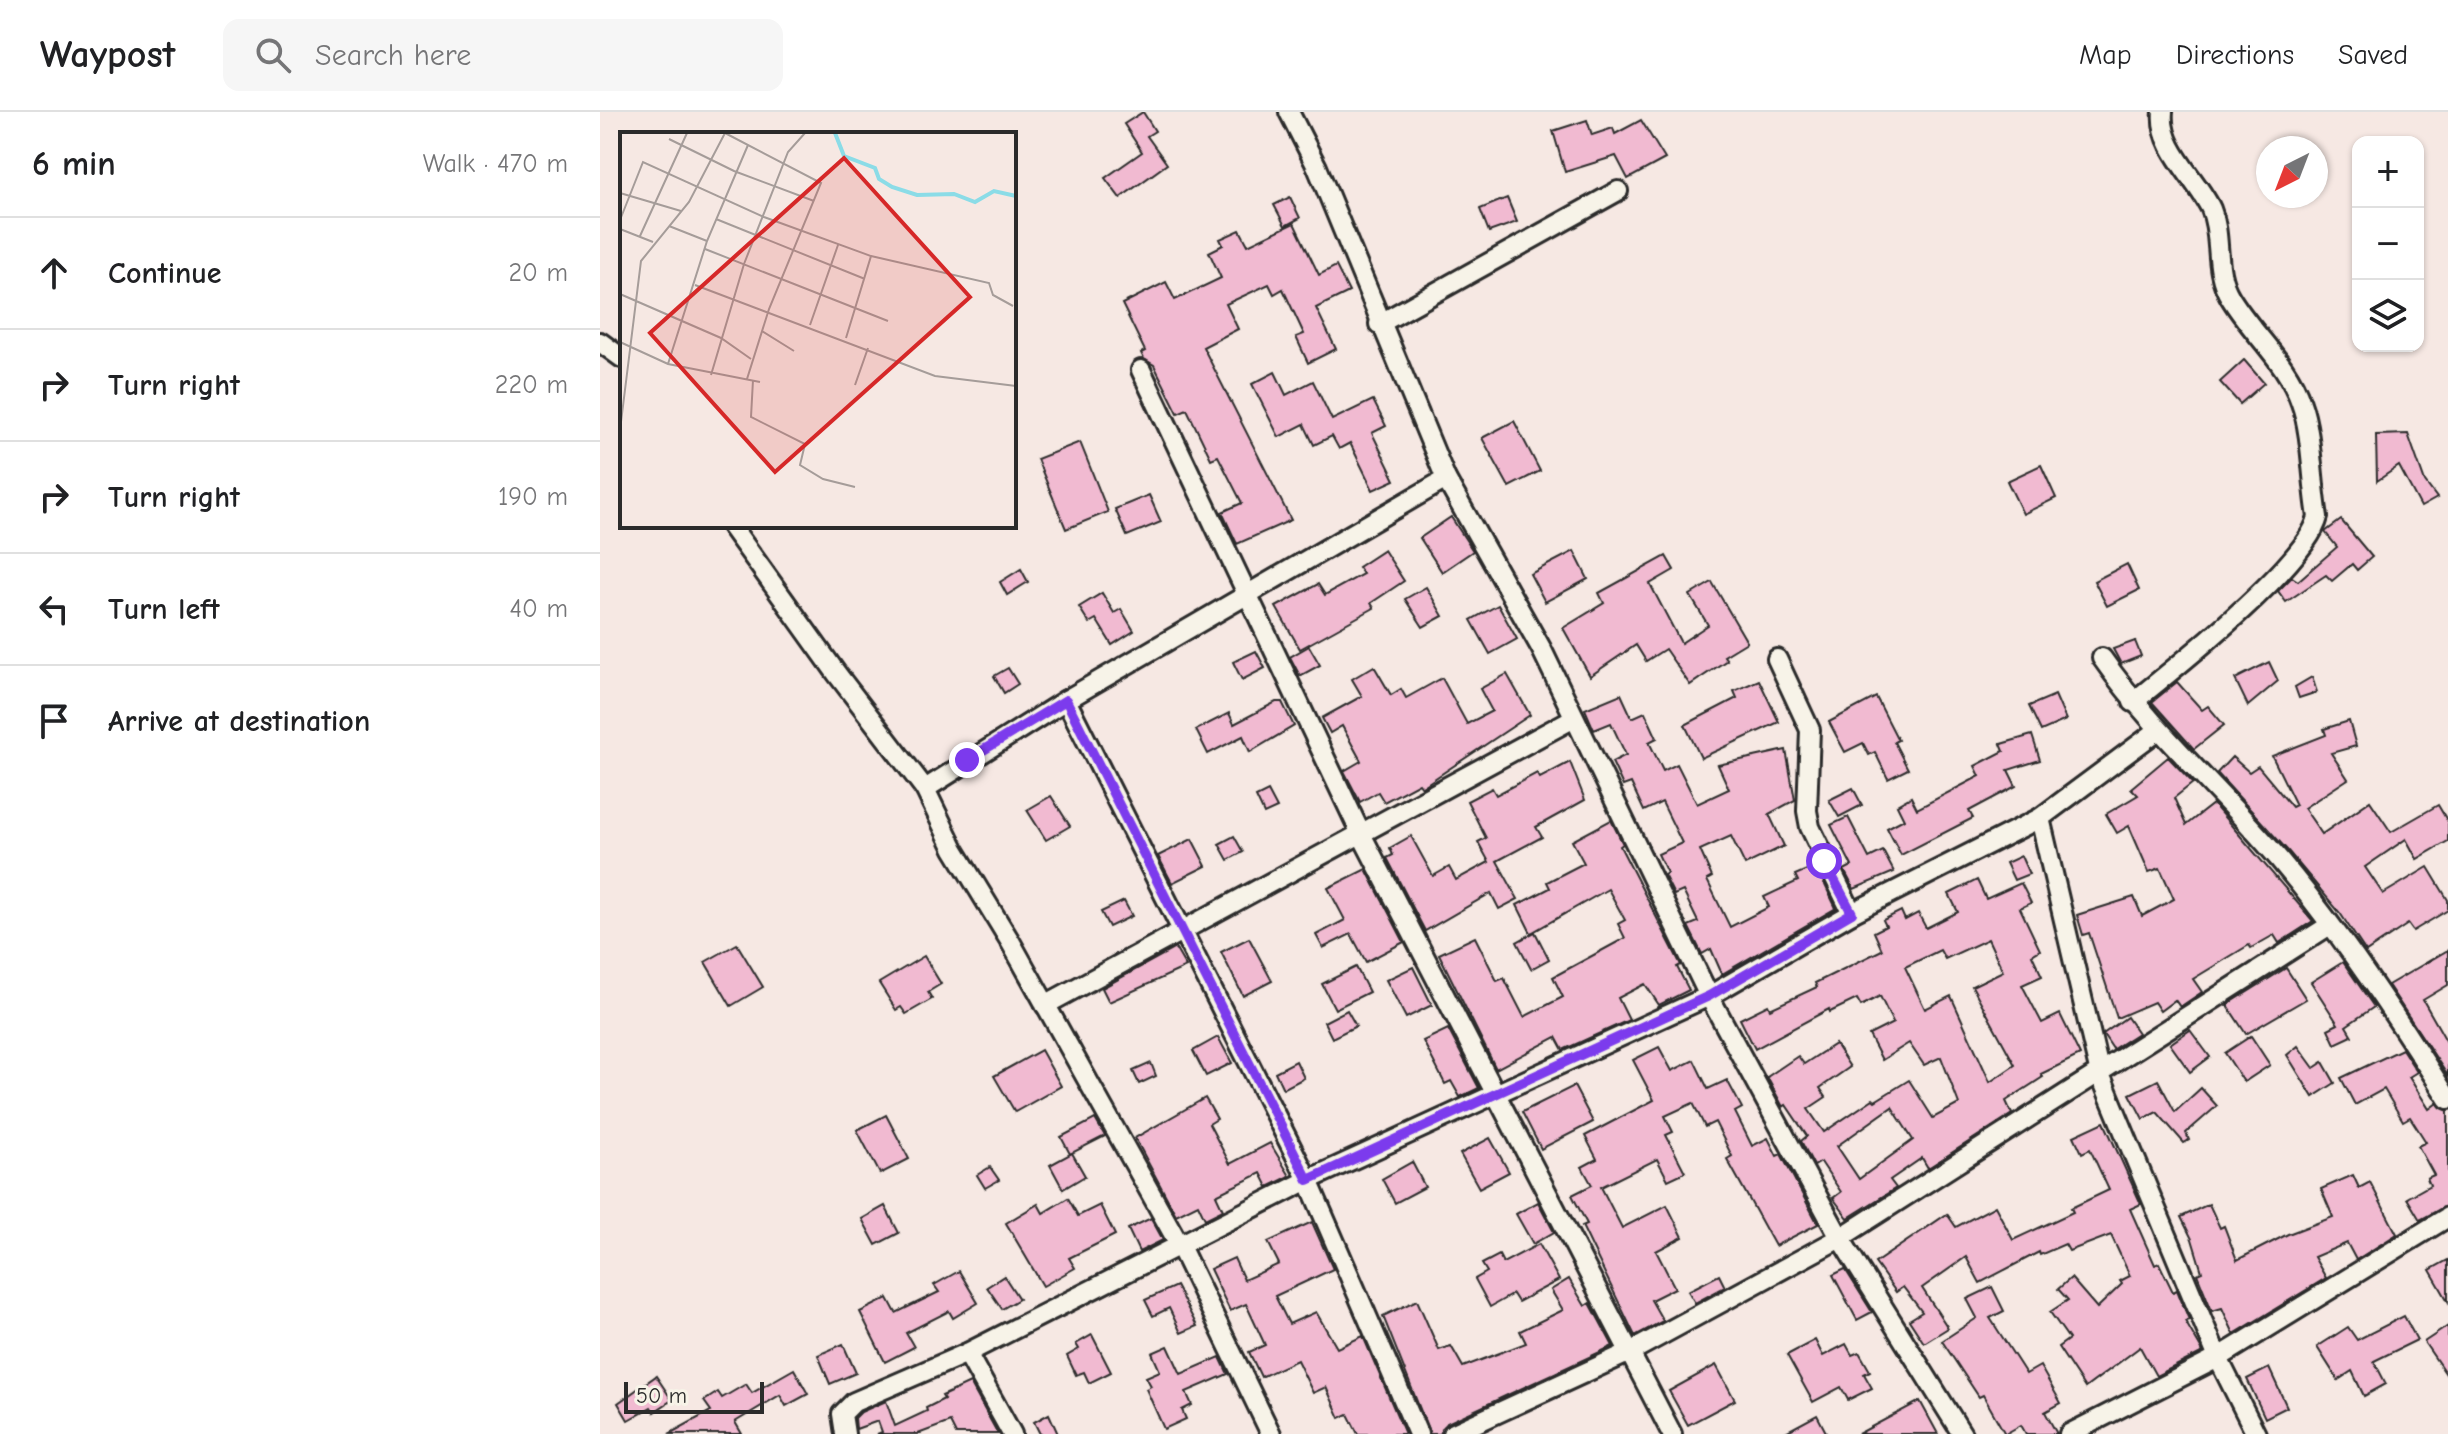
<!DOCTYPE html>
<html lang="en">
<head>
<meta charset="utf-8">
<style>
  :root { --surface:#fff; --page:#f6f6f6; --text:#202124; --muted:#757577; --line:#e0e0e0 }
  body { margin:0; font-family:"Comic Neue",sans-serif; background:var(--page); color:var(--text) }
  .controls { position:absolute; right:24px; top:24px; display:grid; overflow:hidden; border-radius:16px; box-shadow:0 2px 6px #0004 }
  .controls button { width:72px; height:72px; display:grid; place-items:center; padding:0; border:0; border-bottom:2px solid var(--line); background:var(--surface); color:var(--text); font:40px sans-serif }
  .compass { position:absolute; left:1656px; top:24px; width:72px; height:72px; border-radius:50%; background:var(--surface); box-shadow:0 2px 6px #0004; rotate:222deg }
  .scale { position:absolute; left:24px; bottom:20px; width:140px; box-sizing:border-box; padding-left:8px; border:4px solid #2b2b2b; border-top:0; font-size:22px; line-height:28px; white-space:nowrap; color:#2b2b2b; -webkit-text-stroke:6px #f7f3e8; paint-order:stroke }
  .stop { position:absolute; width:24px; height:24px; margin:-18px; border:6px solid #7c3aed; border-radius:50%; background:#fff }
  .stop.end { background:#7c3aed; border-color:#fff; box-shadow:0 2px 8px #0008 }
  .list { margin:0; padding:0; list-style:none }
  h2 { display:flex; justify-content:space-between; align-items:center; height:104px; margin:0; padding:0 32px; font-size:34px }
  h2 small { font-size:26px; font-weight:400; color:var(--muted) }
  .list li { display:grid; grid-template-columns:52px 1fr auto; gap:24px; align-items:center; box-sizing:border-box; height:112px; padding:0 32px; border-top:2px solid var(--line) }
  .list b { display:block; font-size:30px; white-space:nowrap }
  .list em { font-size:26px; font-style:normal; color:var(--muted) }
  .icon { flex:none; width:44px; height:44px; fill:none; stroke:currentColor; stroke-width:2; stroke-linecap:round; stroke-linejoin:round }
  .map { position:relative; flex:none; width:1848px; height:1322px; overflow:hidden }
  header { display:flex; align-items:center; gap:48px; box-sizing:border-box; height:112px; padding:0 40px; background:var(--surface); border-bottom:2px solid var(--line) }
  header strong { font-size:38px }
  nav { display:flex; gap:44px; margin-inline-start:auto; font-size:28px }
  .search { width:560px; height:72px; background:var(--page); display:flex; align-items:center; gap:20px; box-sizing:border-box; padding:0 28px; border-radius:16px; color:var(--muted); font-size:30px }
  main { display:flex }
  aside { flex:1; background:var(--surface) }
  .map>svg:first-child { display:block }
  .building { fill:#f1bad1; stroke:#2b2b2b; stroke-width:2; fill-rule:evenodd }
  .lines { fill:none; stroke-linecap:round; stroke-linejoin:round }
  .street-casing { stroke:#2b2b2b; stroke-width:24 }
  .street { stroke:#f7f3e8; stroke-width:18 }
  .route { stroke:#7c3aed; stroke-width:10 }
  .inset-river { fill:none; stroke:#8bdce7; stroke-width:4 }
  .inset-road { fill:none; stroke:#a59c99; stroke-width:2 }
  .view { fill:#d62828; fill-opacity:0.15; stroke:#d62828; stroke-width:4 }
  .inset-edge { fill:none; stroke:#2b2b2b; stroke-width:4 }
</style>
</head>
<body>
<header>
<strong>Waypost</strong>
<div class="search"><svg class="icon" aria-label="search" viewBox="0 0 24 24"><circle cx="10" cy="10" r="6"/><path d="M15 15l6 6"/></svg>Search here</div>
<nav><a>Map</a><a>Directions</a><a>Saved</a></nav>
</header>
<main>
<aside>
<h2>6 min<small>Walk · 470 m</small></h2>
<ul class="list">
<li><svg class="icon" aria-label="ahead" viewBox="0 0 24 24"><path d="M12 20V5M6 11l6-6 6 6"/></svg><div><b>Continue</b></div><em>20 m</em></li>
<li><svg class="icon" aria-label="right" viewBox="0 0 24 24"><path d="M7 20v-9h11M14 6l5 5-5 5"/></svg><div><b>Turn right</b></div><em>220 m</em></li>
<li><svg class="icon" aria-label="right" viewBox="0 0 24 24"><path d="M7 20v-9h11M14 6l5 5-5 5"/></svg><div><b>Turn right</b></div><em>190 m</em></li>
<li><svg class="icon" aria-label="left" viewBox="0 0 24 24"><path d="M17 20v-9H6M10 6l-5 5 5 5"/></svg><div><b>Turn left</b></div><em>40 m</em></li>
<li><svg class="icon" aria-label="arrive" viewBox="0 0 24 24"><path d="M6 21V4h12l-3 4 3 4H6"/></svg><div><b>Arrive at destination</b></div></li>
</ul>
</aside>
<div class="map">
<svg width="1848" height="1322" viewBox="0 0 1848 1322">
  <rect width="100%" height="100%" fill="#f6e8e3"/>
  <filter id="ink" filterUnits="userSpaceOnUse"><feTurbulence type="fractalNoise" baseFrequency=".0125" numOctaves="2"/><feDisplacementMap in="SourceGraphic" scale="16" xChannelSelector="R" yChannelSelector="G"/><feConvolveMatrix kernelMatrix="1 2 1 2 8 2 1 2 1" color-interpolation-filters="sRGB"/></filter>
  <g filter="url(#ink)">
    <g class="building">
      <polygon points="543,0 555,19 547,24 567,52 520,86 505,66 542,40 524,12"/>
      <polygon points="987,8 992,23 1013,16 1015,22 1041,8 1065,47 1028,67 1016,44 965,60 953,19"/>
      <polygon points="690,85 700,106 685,114 674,93"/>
      <polygon points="907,86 917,110 889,120 880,97"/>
      <polygon points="694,111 719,163 736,154 749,180 716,196 736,237 708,251 696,225 704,222 683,177 674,182 669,172 626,192 638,217 603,235 691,408 637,432 622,400 642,391 618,344 611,347 587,297 578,301 554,253 544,247 541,241 545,239 522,192 566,170 575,188 621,166 609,140 623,133 620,127 640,118 648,133"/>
      <polygon points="1644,248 1664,271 1640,292 1620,270"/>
      <polygon points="675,260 686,283 713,269 732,308 773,288 786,314 772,321 795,368 773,378 750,331 739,337 732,324 714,333 704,312 679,325 652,272"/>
      <polygon points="914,309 940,359 909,375 882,326"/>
      <polygon points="1808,322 1825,370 1837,386 1821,395 1799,354 1777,369 1776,323"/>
      <polygon points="480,330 508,400 466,417 437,347"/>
      <polygon points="1441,353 1456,386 1423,402 1407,369"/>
      <polygon points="549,383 561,410 527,424 515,397"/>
      <polygon points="851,405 873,439 842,460 820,426"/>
      <polygon points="1741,408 1772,445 1757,458 1752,452 1732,469 1726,463 1686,490 1678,479 1692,465 1698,469 1737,435 1725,420"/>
      <polygon points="784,438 804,469 771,491 774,496 700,537 676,495 718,472 725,483 763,462 758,455"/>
      <polygon points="974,439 988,467 945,490 930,462"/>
      <polygon points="1066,444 1074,458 1050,472 1081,531 1108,513 1090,483 1112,470 1147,530 1124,544 1127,548 1090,573 1065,537 1046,549 1036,533 990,564 963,516 1004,491 999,481"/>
      <polygon points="1527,452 1539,478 1507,494 1494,469"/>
      <polygon points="421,457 428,470 407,483 400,470"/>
      <polygon points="826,475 843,504 823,515 805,487"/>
      <polygon points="502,481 514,501 521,497 534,519 512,533 496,507 489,511 479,495"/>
      <polygon points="898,493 917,527 890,542 871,508"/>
      <polygon points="1535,529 1541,544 1521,552 1513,537"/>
      <polygon points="709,534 720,553 700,564 690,545"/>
      <polygon points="656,539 665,556 642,568 633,550"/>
      <polygon points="1669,550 1678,569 1648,594 1635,567"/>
      <polygon points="774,554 791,583 801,577 806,586 842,566 867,612 892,599 880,577 907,562 930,603 822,675 819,671 784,690 778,680 760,690 744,659 761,649 742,614 730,621 722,606 762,584 752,567"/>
      <polygon points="408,556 418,572 404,581 394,564"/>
      <polygon points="1712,565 1717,580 1699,586 1695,575"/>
      <polygon points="1159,568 1179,610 1101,646 1085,613 1137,586 1134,579"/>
      <polygon points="1577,570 1602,598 1608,594 1624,613 1594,637 1552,590"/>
      <polygon points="1021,582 1032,606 1045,600 1057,626 1049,630 1063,659 1077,652 1097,692 1129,677 1118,653 1186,638 1195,688 1169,702 1184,734 1145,753 1131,724 1100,738 1112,765 1107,768 1130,815 1169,795 1164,785 1198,769 1195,763 1216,754 1236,796 1122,862 1111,837 1102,842 1088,814 1098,810 1083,779 1074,783 1064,763 1067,761 1058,742 1082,731 1062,690 1044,699 1031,671 1023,674 1012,650 1026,643 1011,611 994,618 985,597"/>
      <polygon points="1455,583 1466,608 1441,619 1429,594"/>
      <polygon points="1276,585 1298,628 1294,630 1308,657 1288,667 1275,640 1269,643 1263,631 1245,640 1229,610"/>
      <polygon points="676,590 682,590 694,614 650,640 643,624 608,642 596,618 629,601 634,612"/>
      <polygon points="1749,609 1756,634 1731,641 1748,667 1704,696 1722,722 1770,689 1791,720 1838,693 1848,710 1848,729 1817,747 1806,727 1765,755 1783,782 1828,755 1848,788 1848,798 1813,819 1808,812 1766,840 1740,801 1688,739 1617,661 1632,645 1649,660 1658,654 1692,695 1696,693 1672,644 1726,623 1724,617"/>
      <polygon points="1432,623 1440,648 1408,658 1416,674 1369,699 1373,706 1301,743 1287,716 1304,707 1297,693 1311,685 1317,697 1380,664 1375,654 1404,639 1401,632"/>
      <polygon points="1568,645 1593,671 1574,686 1586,713 1613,692 1713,809 1679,831 1674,823 1651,836 1649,833 1593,867 1602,880 1580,895 1575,888 1560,899 1554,890 1517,906 1489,821 1483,823 1477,803 1534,785 1542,804 1574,787 1560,756 1549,760 1529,714 1517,721 1506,702 1538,683 1531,676"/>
      <polygon points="970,650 985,688 936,715 942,725 897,749 918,787 899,797 891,781 825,819 787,746 793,743 790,736 811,724 833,764 849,755 856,768 889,750 878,730 886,726 867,689 892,676 896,683 937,661 940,666"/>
      <polygon points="1253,676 1262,693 1239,705 1229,688"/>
      <polygon points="668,679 677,696 664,702 656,685"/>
      <polygon points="451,684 470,714 446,728 427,698"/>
      <polygon points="1248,705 1269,746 1283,739 1294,760 1254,777 1244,758 1252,754 1231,713"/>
      <polygon points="1011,708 1023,732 1020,734 1081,853 1077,855 1089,878 1059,893 1045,872 1018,886 1029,908 963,938 956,925 896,957 839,842 875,825 897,869 904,866 924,905 963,885 953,865 1025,826 1018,812 1025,808 1008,777 931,821 917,793 950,776 947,770 984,751 972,729"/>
      <polygon points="634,724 643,740 628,748 619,732"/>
      <polygon points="592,727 606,754 572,771 558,744"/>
      <polygon points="1421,744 1429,762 1414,768 1406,751"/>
      <polygon points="766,757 804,830 766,850 751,822 723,836 716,823 745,808 728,776"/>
      <path d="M1377,768L1386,787L1421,771L1431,791L1420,796L1440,838L1432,843L1442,864L1422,873L1442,911L1460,902L1480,943L1441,962L1443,965L1406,989L1412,1002L1328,1056L1322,1046L1290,1068L1296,1076L1248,1106L1233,1086L1241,1080L1221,1050L1214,1054L1201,1029L1207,1024L1186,993L1183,995L1167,965L1198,944L1204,952L1235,932L1250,955L1220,976L1226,985L1208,997L1224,1020L1273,987L1275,989L1309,968L1333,1006L1359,992L1341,945L1324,953L1309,931L1282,948L1269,923L1293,911L1280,884L1261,894L1257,887L1230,900L1229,897L1155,937L1140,907L1168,893L1170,897L1217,875L1215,871L1282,838L1274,820L1286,814L1283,808L1301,799L1305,808L1318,801L1326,816L1358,800L1349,782ZM1388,827L1403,859L1372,874L1415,953L1390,970L1351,884L1325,897L1305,855L1340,838L1345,847ZM1292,995L1313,1028L1259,1067L1237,1034Z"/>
      <polygon points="524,789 532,804 509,815 501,800"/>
      <polygon points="935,820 949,847 931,857 917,830"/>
      <polygon points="649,826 672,869 643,884 621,840"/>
      <polygon points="137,832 163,875 131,894 105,850"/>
      <polygon points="575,836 586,855 509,890 502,876"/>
      <polygon points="1848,838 1848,873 1823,888 1848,932 1848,964 1788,873"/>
      <polygon points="324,844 341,872 328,880 332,887 306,902 301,895 296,898 279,871"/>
      <polygon points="1743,850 1774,895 1746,914 1752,924 1735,932 1728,917 1738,912 1711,870"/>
      <polygon points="756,855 769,880 735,897 722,872"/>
      <polygon points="813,855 832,893 806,906 786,868"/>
      <polygon points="1686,856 1706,887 1646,922 1627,893"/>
      <polygon points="747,898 756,914 732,926 724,910"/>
      <polygon points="1527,905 1538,921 1513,937 1503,922"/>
      <polygon points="848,917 879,976 860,985 851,969 845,972 823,929"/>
      <polygon points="1590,918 1610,945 1590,960 1570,932"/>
      <polygon points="1651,924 1670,953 1644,970 1625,941"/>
      <polygon points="618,925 632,951 606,964 593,939"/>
      <polygon points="1698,934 1714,956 1723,950 1735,971 1713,985 1687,943"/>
      <polygon points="1059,935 1072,959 1094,948 1108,977 1127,968 1142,996 1135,1000 1152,1034 1168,1026 1177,1044 1181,1042 1218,1112 1175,1134 1127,1047 1132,1044 1115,1010 1105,1015 1093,991 1065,1004 1073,1020 1066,1023 1085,1060 1068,1068 1057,1047 1001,1075 1022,1116 1067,1093 1083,1125 1056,1139 1075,1176 1051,1188 1063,1209 1035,1224 982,1114 987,1112 972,1083 992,1073 982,1055 997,1047 985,1024 1054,988 1033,948"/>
      <polygon points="1802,937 1817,960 1809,965 1829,997 1837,991 1848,999 1848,1093 1820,1108 1807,1086 1830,1073 1827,1066 1834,1063 1818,1034 1826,1030 1810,1005 1803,1009 1784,977 1755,993 1741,966"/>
      <polygon points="441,938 461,974 415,1000 394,964"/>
      <polygon points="696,949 704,966 683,977 675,960"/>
      <polygon points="551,951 556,964 539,972 533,959"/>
      <polygon points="1558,968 1575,1000 1601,976 1617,994 1586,1021 1589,1028 1584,1031 1557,1000 1543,1007 1530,982"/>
      <polygon points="974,974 993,1010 941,1037 922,1000"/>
      <polygon points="605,986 617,1007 609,1012 630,1052 670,1031 690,1064 668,1075 661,1061 616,1083 623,1098 605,1107 598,1092 576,1103 535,1026"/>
      <polygon points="286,1003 309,1047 280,1062 257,1018"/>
      <polygon points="495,1007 505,1024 470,1042 461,1025"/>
      <polygon points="1504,1010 1541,1092 1530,1097 1555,1153 1559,1151 1573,1180 1577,1178 1589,1208 1585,1209 1603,1240 1556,1264 1540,1235 1485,1276 1458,1235 1469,1227 1450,1200 1468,1188 1458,1177 1471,1166 1497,1196 1522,1172 1520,1169 1530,1164 1511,1123 1469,1139 1465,1132 1440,1143 1439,1140 1380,1171 1366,1145 1322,1176 1348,1216 1324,1231 1309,1208 1322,1200 1303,1175 1296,1180 1275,1151 1347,1102 1356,1115 1395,1094 1413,1128 1473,1100 1471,1096 1509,1078 1490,1037 1482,1041 1474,1024"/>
      <polygon points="890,1026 909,1060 879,1076 860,1042"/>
      <polygon points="472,1041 485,1064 463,1077 450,1053"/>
      <polygon points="812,1050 825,1075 795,1091 782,1067"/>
      <polygon points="390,1055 399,1068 385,1076 377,1063"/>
      <polygon points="1753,1063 1759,1076 1770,1070 1797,1122 1756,1148 1747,1131 1714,1145 1726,1166 1634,1222 1622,1196 1612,1199 1597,1162 1602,1160 1592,1127 1581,1105 1609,1092 1620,1116 1624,1114 1637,1148 1688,1122 1733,1105 1721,1077"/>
      <polygon points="468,1086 478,1104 500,1093 515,1123 469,1146 475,1156 443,1174 406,1111 438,1092 443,1101"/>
      <polygon points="938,1090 954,1120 933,1132 916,1102"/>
      <polygon points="285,1094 299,1121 276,1133 262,1107"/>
      <polygon points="551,1106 563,1128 539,1140 528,1117"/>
      <polygon points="712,1110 733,1157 675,1184 689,1212 716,1200 737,1236 763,1224 805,1322 758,1322 748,1302 740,1306 726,1275 713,1281 697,1248 661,1265 649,1240 665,1233 646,1192 630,1199 610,1157 634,1146 644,1168 679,1152 668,1130"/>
      <polygon points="939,1132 959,1168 918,1190 913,1182 890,1195 875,1167 887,1160 882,1152 899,1143 903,1151"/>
      <polygon points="1848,1148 1848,1189 1830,1158"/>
      <polygon points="1245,1157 1272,1200 1257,1208 1233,1163"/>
      <polygon points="359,1159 378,1191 353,1206 349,1199 306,1221 314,1235 285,1250 260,1200 288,1186 296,1201 339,1180 334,1173"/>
      <polygon points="1119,1163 1125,1175 1095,1191 1088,1179"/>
      <polygon points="404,1164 419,1187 402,1197 387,1175"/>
      <polygon points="969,1167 985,1194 990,1191 1013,1234 847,1311 840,1322 830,1322 783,1204 817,1188 839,1238 851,1234 863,1255 926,1231 920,1219 963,1198 951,1178"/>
      <polygon points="576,1174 597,1214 581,1221 569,1196 553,1204 545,1188"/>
      <polygon points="1392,1175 1404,1199 1390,1206 1426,1262 1440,1254 1461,1291 1445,1300 1457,1322 1426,1322 1421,1313 1405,1322 1383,1283 1379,1285 1342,1229 1377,1206 1367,1187"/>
      <polygon points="1804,1204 1817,1228 1774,1249 1786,1272 1764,1284 1752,1259 1738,1268 1717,1235 1748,1215 1757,1228"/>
      <polygon points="1848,1214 1848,1265 1824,1230"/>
      <polygon points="492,1223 511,1260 489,1271 484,1260 476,1263 467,1244 479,1237 476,1232"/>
      <polygon points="1215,1228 1223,1244 1246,1232 1252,1243 1259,1240 1270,1259 1264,1262 1272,1276 1248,1288 1241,1275 1213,1290 1187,1243"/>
      <polygon points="243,1232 256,1261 230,1272 218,1243"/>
      <polygon points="568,1234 581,1262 620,1245 628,1262 586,1280 592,1293 582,1298 586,1307 564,1317 546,1277 551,1274 546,1265 560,1259 552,1241"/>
      <polygon points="1116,1253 1135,1288 1088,1313 1069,1279"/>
      <polygon points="1669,1256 1687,1295 1665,1306 1647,1267"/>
      <polygon points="194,1257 208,1282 186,1294 180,1283 135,1310 142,1322 69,1322 111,1299 104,1289 118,1280 122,1286 146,1272 152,1281"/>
      <polygon points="56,1264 72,1288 54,1300 51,1295 28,1308 18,1291"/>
      <polygon points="370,1271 398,1322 356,1322 350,1310 318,1322 277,1322 282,1320 278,1309 256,1317 255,1306 261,1300 286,1289 295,1314 327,1299 326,1296 344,1287 342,1284"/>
      <polygon points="1320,1289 1338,1322 1258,1322"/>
      <polygon points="449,1302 458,1322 440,1322 434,1310"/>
      <polygon points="1217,1303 1227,1322 1182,1322"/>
    </g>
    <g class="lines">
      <defs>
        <g id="street">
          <polyline points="689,0 717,55 846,367 941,536 1109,884 1240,1126 1362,1322"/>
          <polyline points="779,212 1018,79"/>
          <polyline points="0,230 22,246"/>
          <polyline points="541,258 761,722 1072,1322"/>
          <polyline points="131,414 237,562 325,677"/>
          <path d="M1502,546C1555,622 1620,677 1679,747C1742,822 1797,905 1848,987"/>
          <polyline points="1177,547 1210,618 1207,699 1210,715 1252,801"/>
          <polyline points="466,588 708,1068 818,1322"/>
          <path d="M1533,590C1574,557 1707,452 1718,405C1712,372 1712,320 1701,291C1687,249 1652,222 1630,185C1613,157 1623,126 1611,97C1597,67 1559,36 1563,0"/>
          <polyline points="1440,706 1500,962 1618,1246 1656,1322"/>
          <polyline points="445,893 974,606"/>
          <polyline points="367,1241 412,1322"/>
          <polyline points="245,1322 242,1302 254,1290 367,1241 708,1068 1109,884 1252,801 1440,706 1557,619"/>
          <polyline points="671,1322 580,1134 410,829 354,737 325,677 466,588 846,367"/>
          <polyline points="852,1322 1032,1239 1240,1126 1730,813"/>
          <polyline points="1469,1322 1618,1246 1848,1105"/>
        </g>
      </defs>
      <use href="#street" class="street-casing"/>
      <use href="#street" class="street"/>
    </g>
  </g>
  <g class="lines" filter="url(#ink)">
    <polyline class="route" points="367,648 466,588 708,1068 1109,884 1252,801 1224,749"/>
  </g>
  <g transform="translate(20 20)">
    <rect width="396" height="396" fill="#f6e8e3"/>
    <path class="inset-river" d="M215,1L224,24L255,36L259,47L272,55L297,63L334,62L355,70L374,59L396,64"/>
    <path class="inset-road" d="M105,1L201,51L149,177L127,247M49,7L114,39L194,69M0,61L61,79M96,87L245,147M0,88L23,30L144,85L251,124L226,206M49,94L87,109M0,97L33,110M20,104L67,1M85,117L268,189M251,124L369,151L373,163L393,174M75,153L315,244L396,254M0,162L101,206L131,227M190,193L218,113M142,199L174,219M0,210L48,232L140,250M48,232L87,109L128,13M91,243L124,132L168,20L185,1M133,248L131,285L185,312L180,333L203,347L235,355M235,253L248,216M0,298L21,129L69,70L105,1"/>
    <path class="view" d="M224,26L350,165L155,340L30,201Z"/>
    <rect width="396" height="396" class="inset-edge"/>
  </g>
</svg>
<div class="controls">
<button>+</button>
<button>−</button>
<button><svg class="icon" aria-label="layers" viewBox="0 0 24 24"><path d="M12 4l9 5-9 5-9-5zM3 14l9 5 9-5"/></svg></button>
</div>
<svg class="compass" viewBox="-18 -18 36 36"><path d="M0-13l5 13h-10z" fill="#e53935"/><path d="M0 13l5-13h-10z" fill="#757577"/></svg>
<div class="scale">50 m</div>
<div class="stop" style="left:1224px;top:749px"></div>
<div class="stop end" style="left:367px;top:648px"></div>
</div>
</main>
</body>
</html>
